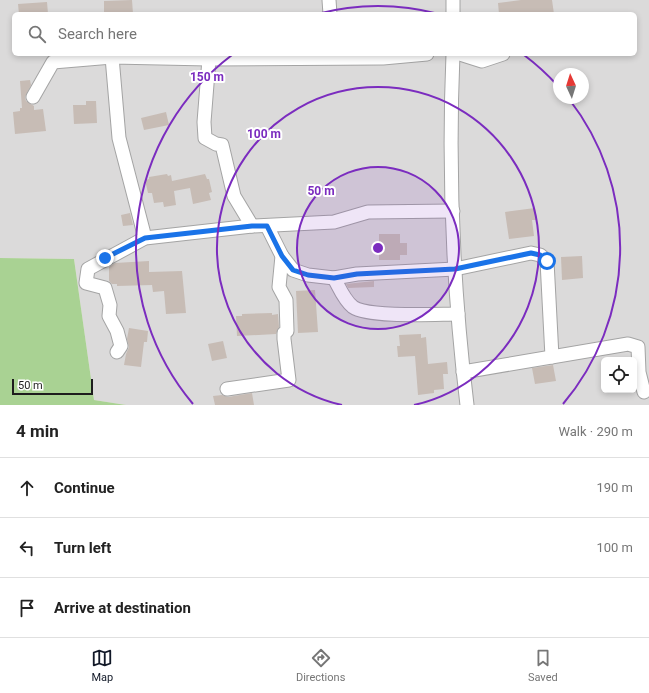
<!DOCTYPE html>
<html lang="en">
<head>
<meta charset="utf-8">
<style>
  :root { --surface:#fff; --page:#f6f6f6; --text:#222; --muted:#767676; --line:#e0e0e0; --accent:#111827 }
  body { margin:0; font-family:Roboto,sans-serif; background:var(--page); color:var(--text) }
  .controls { position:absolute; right:12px; bottom:12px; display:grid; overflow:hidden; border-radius:6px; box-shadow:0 2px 6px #0003 }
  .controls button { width:36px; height:36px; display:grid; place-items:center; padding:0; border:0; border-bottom:1px solid var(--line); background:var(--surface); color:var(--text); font:20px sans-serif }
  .compass { position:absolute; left:553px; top:68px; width:36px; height:36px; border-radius:50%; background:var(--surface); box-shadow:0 2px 6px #0003; rotate:356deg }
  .scale { position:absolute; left:12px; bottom:10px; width:81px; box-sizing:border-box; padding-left:4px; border:2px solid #1d1d1d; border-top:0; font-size:11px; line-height:14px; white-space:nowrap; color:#1d1d1d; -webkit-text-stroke:3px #fff; paint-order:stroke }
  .stop { position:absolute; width:12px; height:12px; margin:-9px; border:3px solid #1a73e8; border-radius:50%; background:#fff }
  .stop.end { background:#1a73e8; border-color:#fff; box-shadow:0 1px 4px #0008 }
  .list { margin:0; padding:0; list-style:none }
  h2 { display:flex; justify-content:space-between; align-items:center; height:52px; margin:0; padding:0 16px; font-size:17px }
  h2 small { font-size:13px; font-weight:400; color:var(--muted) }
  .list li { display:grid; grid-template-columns:26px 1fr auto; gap:12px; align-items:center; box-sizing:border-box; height:60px; padding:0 16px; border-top:1px solid var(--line) }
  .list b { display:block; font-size:15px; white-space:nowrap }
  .list em { font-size:13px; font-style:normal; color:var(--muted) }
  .icon { flex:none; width:22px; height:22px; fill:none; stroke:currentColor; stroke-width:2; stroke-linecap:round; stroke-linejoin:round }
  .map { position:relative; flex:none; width:649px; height:405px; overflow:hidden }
  .search { position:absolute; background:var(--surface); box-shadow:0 2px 6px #0003; left:12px; right:12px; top:12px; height:44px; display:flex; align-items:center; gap:10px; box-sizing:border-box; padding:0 14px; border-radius:6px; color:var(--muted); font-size:15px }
  .sheet { height:232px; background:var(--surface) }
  nav { display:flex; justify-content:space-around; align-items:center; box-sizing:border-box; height:56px; border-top:1px solid var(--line); background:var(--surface); font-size:11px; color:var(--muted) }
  nav a { display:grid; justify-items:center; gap:2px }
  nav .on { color:var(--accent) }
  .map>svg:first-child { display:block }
  .residential { fill:#dbdada; fill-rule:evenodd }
  .forest { fill:#a9d293 }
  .building { fill:#c7bcb5 }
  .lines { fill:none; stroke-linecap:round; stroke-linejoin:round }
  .minor-casing { stroke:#a4a4a4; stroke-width:15 }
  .minor { stroke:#fff; stroke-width:13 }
  .route { stroke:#1a73e8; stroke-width:5 }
  .ring { fill:none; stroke:#7b2cbf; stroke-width:2 }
  .centre { fill:#7b2cbf; stroke:#fff; stroke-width:2 }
  .ring-label { font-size:12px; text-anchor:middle; font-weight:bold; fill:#7b2cbf; stroke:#fff; stroke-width:4; stroke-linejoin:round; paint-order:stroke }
</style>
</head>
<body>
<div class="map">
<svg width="649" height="405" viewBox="0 0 649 405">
  <rect width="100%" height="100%" fill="#efeae2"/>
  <path class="residential" d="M0,0H649V405H126L94,400L74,259L0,258ZM14,14H635V54H14ZM559,74H583V98H559ZM604,360H634V390H604Z"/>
  <polygon class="forest" points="0,258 74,259 94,400 126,405 0,405"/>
  <g class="building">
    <polygon points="132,0 133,14 104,14 104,1"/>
    <polygon points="521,0 552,0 554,14 499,14 498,3"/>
    <polygon points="47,2 48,14 19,14 18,4"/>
    <polygon points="30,80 31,85 25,97 26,101 34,106 34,110 43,109 46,131 15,134 13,112 20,111 20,108 22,108 20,81"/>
    <polygon points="86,101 96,101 97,123 74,124 73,105 86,105"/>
    <polygon points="166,112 169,125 144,130 141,118"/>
    <polygon points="167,174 168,176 171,175 172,181 205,174 207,179 209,179 212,192 209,193 211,200 193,204 190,188 174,191 176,205 164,207 163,202 154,203 152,193 148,193 145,180 149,179 149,177"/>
    <polygon points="535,208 537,220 532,220 534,236 509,239 505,212"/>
    <polygon points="130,213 133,225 123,226 121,215"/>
    <polygon points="379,234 400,234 400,243 407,243 407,255 400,255 400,260 379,260"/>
    <polygon points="582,256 583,278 562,280 561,257"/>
    <polygon points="149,261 149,272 182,271 186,313 166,314 164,291 153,292 152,285 117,286 117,284 112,284 109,281 109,267 115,263"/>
    <polygon points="374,281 374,287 348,288 346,284"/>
    <polygon points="315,290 318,332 298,333 296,291"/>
    <polygon points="272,313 272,315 278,314 279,327 276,334 237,336 236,316 242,316 242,314"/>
    <polygon points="129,328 148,331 147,342 144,342 141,367 124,365 126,354 129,347 127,339"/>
    <polygon points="421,334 421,338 426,337 428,364 447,362 448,374 443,374 444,389 434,390 434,393 418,395 415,356 398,357 397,346 400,346 399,335"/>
    <polygon points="223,341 227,358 212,361 208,344"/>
    <polygon points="553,365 556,381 535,384 532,368"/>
    <polygon points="252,393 254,405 215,405 213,396 222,395 228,397"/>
  </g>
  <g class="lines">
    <defs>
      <g id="minor">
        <polyline points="329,0 330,14"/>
        <polyline points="453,0 453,14"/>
        <path d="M453,54C448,171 453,289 467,405"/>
        <polyline points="460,54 482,61 503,54"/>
        <polyline points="112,57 119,138 145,238"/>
        <polyline points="209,59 204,122 205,138 216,144 222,145 234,196 252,226"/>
        <polyline points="33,97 53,62 112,57 209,59 383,58 427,54"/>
        <polyline points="282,256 293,270 308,275 334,278 357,274 455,269 531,253 540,255 547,261 552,357"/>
        <path d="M334,278C339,287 344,300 353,307C369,318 437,314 458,314"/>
        <polyline points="117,352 121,346 117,331 109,316 110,305 105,288 86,283 88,269 145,238 252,226 334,222 368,212 453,211"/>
        <polyline points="463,372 628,344 638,347 639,372 644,392"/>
        <polyline points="227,389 289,380 284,339 284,333 287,331 286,300 279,287 282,256 267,226"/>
      </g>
    </defs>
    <use href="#minor" class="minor-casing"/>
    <use href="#minor" class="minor"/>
  </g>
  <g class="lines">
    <polyline class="route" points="105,258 145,238 252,226 267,226 282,256 293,270 308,275 334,278 357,274 455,269 531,253 540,255 547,261"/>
  </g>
  <circle cx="378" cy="248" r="81" fill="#7b2cbf" fill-opacity=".12"/>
  <g class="ring">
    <circle cx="378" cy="248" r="81"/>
    <path d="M342 405A161 161 0 1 1 414 405"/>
    <path d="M193 404A242 242 0 0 1 232 55M317 14A242 242 0 0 1 439 14M524 55A242 242 0 0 1 558 86M569 99A242 242 0 0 1 563 404"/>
  </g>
  <circle cx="378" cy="248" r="6" class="centre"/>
  <g class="ring-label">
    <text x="207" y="81">150 m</text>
    <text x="264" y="138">100 m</text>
    <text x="321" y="195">50 m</text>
  </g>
</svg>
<div class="controls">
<button><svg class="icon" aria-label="locate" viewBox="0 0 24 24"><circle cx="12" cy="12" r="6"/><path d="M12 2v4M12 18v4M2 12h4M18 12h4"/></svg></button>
</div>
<svg class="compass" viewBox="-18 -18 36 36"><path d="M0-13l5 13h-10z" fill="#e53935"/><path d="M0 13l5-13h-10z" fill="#767676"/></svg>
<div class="scale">50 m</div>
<div class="stop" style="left:547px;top:261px"></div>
<div class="stop end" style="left:105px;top:258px"></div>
<div class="search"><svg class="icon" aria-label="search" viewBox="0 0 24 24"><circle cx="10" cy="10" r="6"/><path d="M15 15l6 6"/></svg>Search here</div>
</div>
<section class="sheet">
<h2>4 min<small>Walk · 290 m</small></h2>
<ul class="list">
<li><svg class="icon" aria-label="ahead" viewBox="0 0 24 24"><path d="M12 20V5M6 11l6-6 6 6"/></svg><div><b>Continue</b></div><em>190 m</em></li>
<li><svg class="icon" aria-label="left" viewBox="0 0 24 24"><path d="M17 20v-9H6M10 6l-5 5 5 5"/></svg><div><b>Turn left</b></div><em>100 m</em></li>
<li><svg class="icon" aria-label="arrive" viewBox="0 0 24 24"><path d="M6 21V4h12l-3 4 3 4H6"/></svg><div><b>Arrive at destination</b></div></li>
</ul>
</section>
<nav>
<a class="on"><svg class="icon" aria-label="map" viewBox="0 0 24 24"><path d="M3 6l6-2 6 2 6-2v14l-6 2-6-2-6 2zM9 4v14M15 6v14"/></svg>Map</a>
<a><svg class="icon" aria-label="directions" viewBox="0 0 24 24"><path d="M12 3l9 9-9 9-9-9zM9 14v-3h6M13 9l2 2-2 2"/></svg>Directions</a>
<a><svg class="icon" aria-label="saved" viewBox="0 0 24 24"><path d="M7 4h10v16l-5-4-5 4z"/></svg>Saved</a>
</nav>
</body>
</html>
